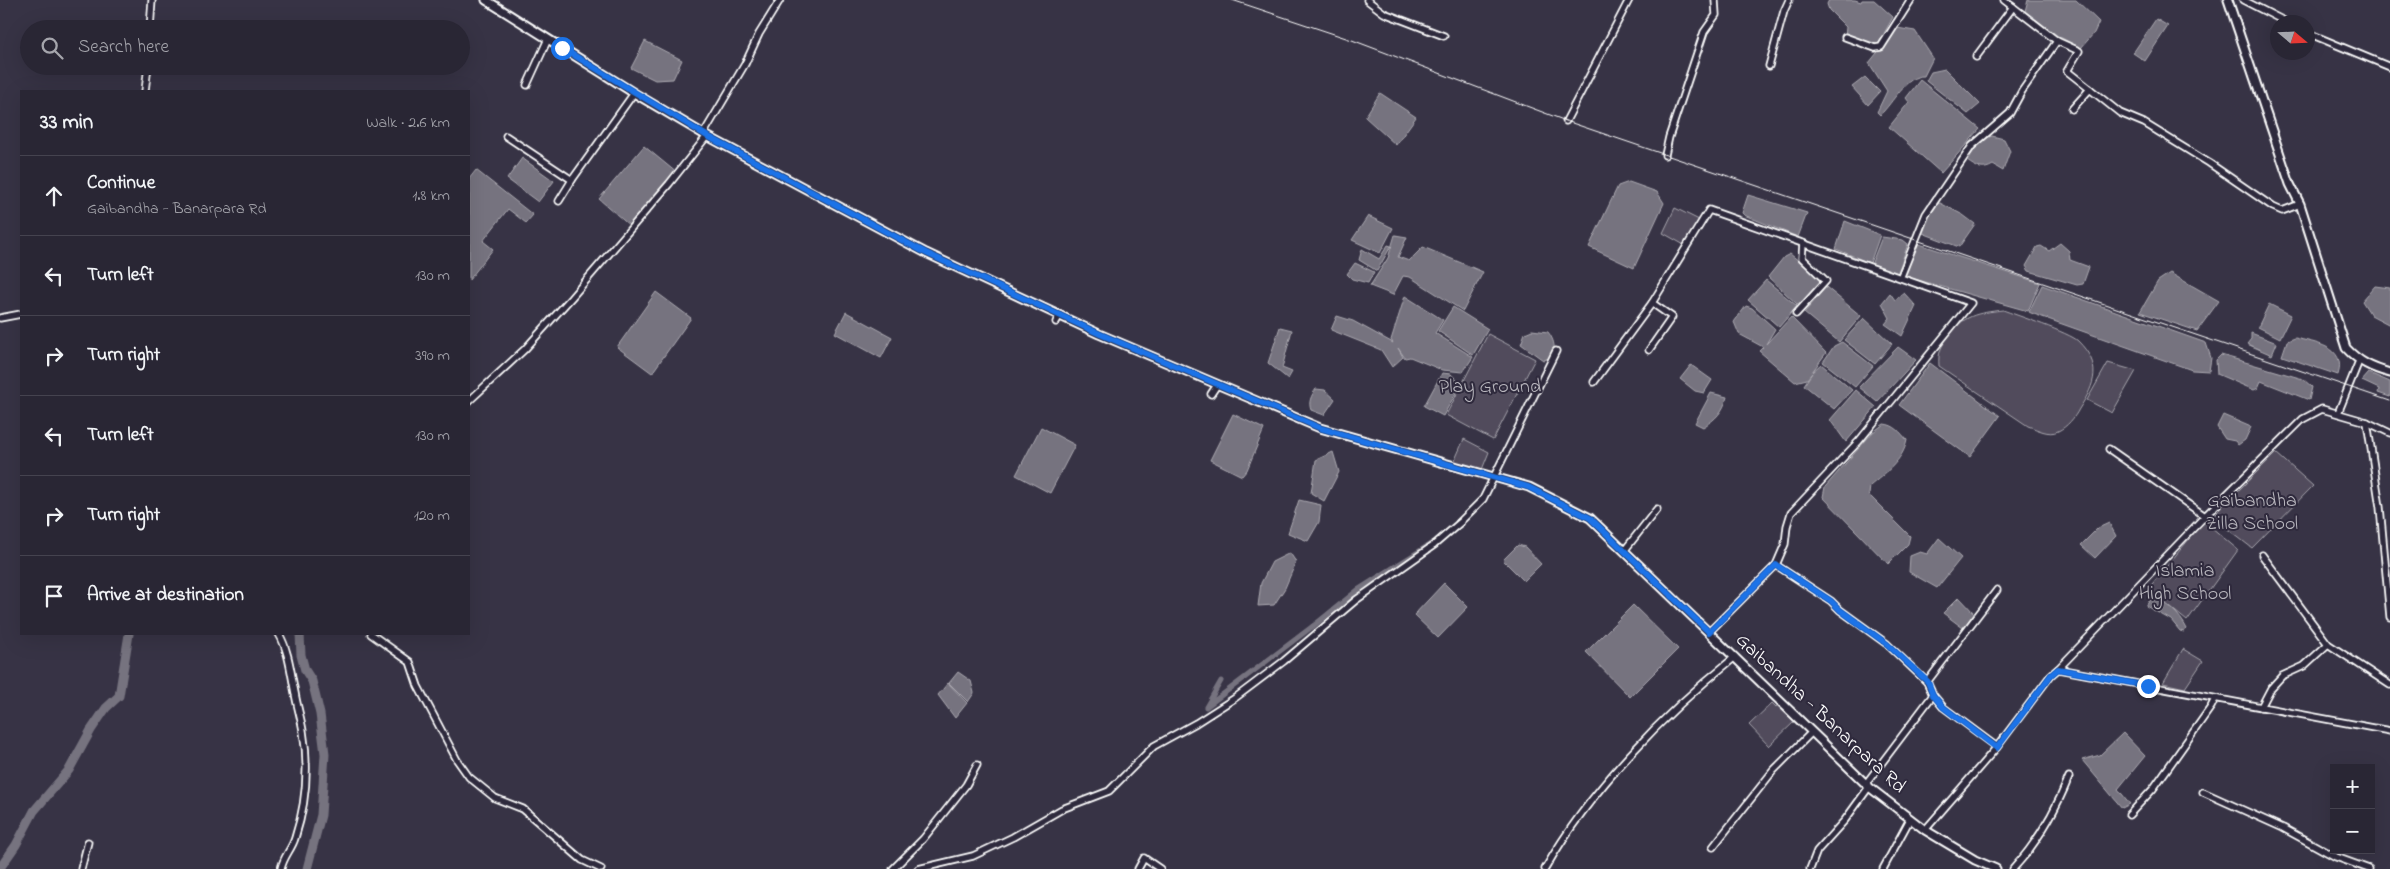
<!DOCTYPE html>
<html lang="en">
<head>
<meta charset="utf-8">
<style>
  :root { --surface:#292634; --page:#312e3c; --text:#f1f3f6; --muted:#a5a5ac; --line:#45434f }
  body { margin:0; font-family:"Indie Flower",sans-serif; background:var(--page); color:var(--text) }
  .controls { position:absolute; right:15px; bottom:15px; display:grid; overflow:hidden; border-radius:0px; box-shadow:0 5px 20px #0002 }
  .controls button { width:45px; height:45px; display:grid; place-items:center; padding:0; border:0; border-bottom:1px solid var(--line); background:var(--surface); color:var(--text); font:25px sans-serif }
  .compass { position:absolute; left:2270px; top:15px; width:45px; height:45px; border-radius:50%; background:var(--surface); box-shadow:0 5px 20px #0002; rotate:109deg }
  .stop { position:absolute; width:15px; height:15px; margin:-11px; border:4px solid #1a73e8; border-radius:50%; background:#fff }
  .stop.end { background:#1a73e8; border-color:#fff; box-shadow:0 1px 5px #0008 }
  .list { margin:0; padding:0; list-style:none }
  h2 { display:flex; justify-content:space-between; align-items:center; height:65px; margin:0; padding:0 20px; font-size:21px }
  h2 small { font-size:16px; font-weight:400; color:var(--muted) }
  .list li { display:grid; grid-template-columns:32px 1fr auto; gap:15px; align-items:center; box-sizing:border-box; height:80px; padding:0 20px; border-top:1px solid var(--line) }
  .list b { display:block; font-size:19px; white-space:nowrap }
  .list p { margin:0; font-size:16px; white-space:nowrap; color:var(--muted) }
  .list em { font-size:16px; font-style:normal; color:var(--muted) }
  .icon { flex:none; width:28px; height:28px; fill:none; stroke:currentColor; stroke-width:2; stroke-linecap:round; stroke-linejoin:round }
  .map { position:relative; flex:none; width:2390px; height:869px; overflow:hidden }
  .search { position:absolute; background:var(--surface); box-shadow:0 5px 20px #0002; left:20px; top:20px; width:450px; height:55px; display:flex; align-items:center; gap:12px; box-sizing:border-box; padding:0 18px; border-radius:28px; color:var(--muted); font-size:19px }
  .panel { position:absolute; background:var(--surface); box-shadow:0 5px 20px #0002; left:20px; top:90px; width:450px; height:545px; border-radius:0px }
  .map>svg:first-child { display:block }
  .green { fill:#514c5c; stroke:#a8a6ae }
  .water { fill:#76737f; stroke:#adabb2 }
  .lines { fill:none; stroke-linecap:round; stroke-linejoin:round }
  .canal { stroke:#76737f; stroke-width:5 }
  .river { stroke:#76737f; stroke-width:9 }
  .minor-casing { stroke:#fff; stroke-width:9 }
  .major-casing { stroke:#fff; stroke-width:11 }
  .minor { stroke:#2f2a3d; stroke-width:5.5 }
  .major { stroke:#2f2a3d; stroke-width:7 }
  .rail { stroke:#fff; stroke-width:1 }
  .minor-bridge-casing { stroke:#fff; stroke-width:9; stroke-linecap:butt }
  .minor-bridge { stroke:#2f2a3d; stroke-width:5.5 }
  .route { stroke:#1a73e8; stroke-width:6 }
  .labels { text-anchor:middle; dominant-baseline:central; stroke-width:4; stroke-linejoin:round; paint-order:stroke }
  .park-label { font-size:20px; fill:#b9b7be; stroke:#2f2a3d }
  .street-label { font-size:20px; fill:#fff; stroke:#2f2a3d }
</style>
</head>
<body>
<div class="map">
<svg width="2390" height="869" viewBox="0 0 2390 869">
  <rect width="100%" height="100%" fill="#373345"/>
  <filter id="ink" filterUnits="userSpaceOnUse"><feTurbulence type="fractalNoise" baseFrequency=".02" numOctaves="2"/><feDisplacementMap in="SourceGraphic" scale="10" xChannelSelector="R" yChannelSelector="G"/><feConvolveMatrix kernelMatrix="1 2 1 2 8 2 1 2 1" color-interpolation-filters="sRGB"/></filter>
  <g filter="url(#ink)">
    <g class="green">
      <polygon points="1675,208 1701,221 1686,246 1663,233"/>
      <path d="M2003,310C2016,315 2070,333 2078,341C2102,365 2096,383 2079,409C2075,417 2067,427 2058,431C2049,436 2037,429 2028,426L1939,366C1938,352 1941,347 1948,337C1963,315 1977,313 2003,310Z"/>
      <polygon points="1488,334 1535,359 1493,440 1446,415"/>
      <polygon points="2108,363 2136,371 2112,413 2087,400"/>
      <polygon points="1464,439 1489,452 1481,472 1454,462"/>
      <polygon points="2276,453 2313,486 2252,548 2212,517"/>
      <polygon points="2204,521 2238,550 2187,621 2148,589"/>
      <polygon points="2183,649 2203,661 2185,688 2163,683"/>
      <polygon points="1772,703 1776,707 1779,703 1796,720 1769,746 1749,725"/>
    </g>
    <g class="water">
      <polygon points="1829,0 1855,0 1861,2 1862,0 1874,0 1893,17 1876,48 1845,36 1846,27 1829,10 1827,4"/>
      <polygon points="2028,0 2076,0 2099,22 2094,33 2081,48 2058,36 2025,11"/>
      <polygon points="2156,19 2168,26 2145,61 2133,53"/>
      <path d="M1897,28L1915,31L1933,58L1924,76C1906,75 1893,103 1880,115L1877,112L1887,91L1869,63Z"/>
      <polygon points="645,41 682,60 673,79 655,80 631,68"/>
      <polygon points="1945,69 1980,104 1968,114 1926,81 1931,72"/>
      <polygon points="1865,77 1880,92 1868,105 1852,87"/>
      <polygon points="1920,80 1980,129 1941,173 1889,127 1909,102 1906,98"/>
      <polygon points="1380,93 1416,117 1396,145 1365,117"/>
      <path d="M1992,136L2004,139L2010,151L2003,171L1993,165C1983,171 1977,168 1967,161L1981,140Z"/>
      <polygon points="644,146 677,173 631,227 599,199"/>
      <polygon points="522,158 554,181 538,202 507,179"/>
      <polygon points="476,170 533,215 526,223 508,209 483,241 493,249 469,280 469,179"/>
      <polygon points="1629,182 1657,192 1664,203 1634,268 1589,247 1618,186"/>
      <polygon points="1748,195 1807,213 1798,237 1744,215 1742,213"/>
      <polygon points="1940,203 1963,215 1975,224 1959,247 1920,232 1935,204"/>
      <polygon points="1368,216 1393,228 1380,253 1352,240"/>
      <polygon points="1845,221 1880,235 1870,263 1836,249"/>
      <polygon points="1395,235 1407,237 1398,257 1409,261 1423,247 1483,272 1463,311 1410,277 1403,276 1393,295 1370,286 1388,258"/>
      <polygon points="1882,237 1903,240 1908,244 1897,275 1871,265"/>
      <polygon points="1916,243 2040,283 2028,311 1904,276"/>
      <polygon points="2060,243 2069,251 2070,260 2089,267 2083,284 2077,285 2029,271 2026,266 2037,247 2041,246 2049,251"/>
      <polygon points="1388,245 1391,246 1377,271 1359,260 1362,249 1379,259"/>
      <polygon points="1790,254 1818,276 1821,283 1799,306 1768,277 1784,257"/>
      <polygon points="1355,263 1374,272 1368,283 1352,279 1347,274"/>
      <polygon points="2170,273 2219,301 2197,331 2140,312 2158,281"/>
      <polygon points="1766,280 1797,306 1779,327 1748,300"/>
      <polygon points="2042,285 2206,343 2211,358 2209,371 2192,370 2031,313 2029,312"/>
      <polygon points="2375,286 2390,288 2390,325 2371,315 2362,301"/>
      <polygon points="1826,287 1861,316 1839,342 1804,313"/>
      <polygon points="656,292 691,318 652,373 617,347"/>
      <polygon points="1890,293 1895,300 1904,293 1916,306 1902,336 1885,324 1890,318 1882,303"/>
      <polygon points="1405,296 1443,320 1435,333 1473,357 1463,372 1442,370 1410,357 1405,358 1398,348 1403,357 1392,367 1381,350 1331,330 1337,316 1353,321 1393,343 1391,340"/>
      <polygon points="2269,304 2291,315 2280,338 2258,327"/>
      <polygon points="1746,306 1752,308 1775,329 1766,344 1791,317 1826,353 1812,372 1821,364 1852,390 1834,409 1804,385 1812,373 1807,379 1795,382 1759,351 1763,347 1739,334 1734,322"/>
      <polygon points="1453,307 1488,329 1473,355 1438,331"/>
      <polygon points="846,312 892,337 881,358 835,333"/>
      <polygon points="1864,318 1892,344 1875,364 1844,340"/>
      <polygon points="1280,327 1292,330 1282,368 1292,372 1288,379 1268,363"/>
      <path d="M1532,330L1548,332C1556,342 1558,357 1543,360L1521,344L1525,333Z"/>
      <polygon points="2251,333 2277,343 2272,355 2247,344 2251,339"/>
      <path d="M2295,338C2315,343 2347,346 2338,375L2282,356L2287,341Z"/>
      <polygon points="1842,342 1873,366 1855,387 1823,362 1834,346"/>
      <polygon points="1898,347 1916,360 1877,402 1859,387"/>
      <polygon points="2221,355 2303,379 2312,387 2309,400 2261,381 2258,388 2254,390 2217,374 2216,360"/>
      <polygon points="1930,363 2000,416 1970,457 1899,405"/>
      <polygon points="1691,365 1712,380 1704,393 1695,391 1680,379"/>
      <polygon points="1442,373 1451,374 1461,384 1443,416 1424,406"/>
      <polygon points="2369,373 2390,382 2390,397 2378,393 2379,389 2362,381"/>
      <path d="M1316,389L1325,390L1335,399L1324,415L1311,410C1308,402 1311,396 1316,389Z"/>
      <polygon points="1856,390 1876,407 1846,442 1830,420"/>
      <path d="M1711,393L1727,397C1723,412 1716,419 1703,427L1695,423Z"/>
      <polygon points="1233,414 1264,429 1247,470 1242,476 1210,460"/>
      <polygon points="2223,415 2251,427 2245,440 2238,445 2235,441 2225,439 2217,427"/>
      <path d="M1884,424C1895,425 1900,432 1907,440C1903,461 1885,473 1870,486L1869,495L1910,536L1908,544L1888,564L1823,497L1825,487L1873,432Z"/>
      <polygon points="1041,427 1075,445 1050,493 1016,475"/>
      <polygon points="1333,452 1339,472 1324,501 1311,493 1316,460"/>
      <polygon points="1299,500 1321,505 1319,522 1308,541 1288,533"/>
      <polygon points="2109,523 2116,536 2095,558 2081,545 2098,528"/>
      <polygon points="1939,538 1961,558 1937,588 1909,572 1910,556 1920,552 1927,554"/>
      <polygon points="1518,545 1525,547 1541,564 1524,581 1503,560"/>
      <polygon points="1290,553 1296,562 1285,588 1274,605 1258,606 1261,583 1272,562"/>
      <polygon points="1444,583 1468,607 1438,638 1414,615"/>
      <polygon points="1959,597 1974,613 1963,628 1943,613"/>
      <path d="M2152,597C2169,605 2179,613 2187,629L2184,632L2180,631L2171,620L2146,606Z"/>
      <polygon points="1633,605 1678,649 1630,697 1586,652"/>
      <polygon points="958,672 971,681 974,693 968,702 949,683"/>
      <polygon points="948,683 967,703 955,718 938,695"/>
      <polygon points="2123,733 2145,756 2118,789 2130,804 2122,808 2082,760 2100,755"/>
    </g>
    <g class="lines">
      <g class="canal">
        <polyline points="1312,627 1359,589 1432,543"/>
        <polyline points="1221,681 1206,707 1313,626"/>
      </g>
      <g class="river">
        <polyline points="300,634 301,655 305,670 312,681 320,714 325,754 321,815 307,869"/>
        <polyline points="0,868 16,845 34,811 69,770 91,730 106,708 119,696 129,634"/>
      </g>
      <defs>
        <g id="minor">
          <polyline points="1367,0 1384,13 1444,36"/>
          <polyline points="2243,0 2286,22"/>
          <polyline points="2013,7 2057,41 2079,51 2067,71 2090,89"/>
          <polyline points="150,29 152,0"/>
          <polyline points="2308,33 2390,67"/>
          <polyline points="1845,37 1875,48 1881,47 1911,0"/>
          <polyline points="1976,57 2013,7 2004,0"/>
          <polyline points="1769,66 1784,11 1789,0"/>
          <polyline points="527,85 548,39"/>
          <polyline points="145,91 148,66"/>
          <polyline points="2072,109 2090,89 2120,113 2144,123 2209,163 2273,207 2282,211 2300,204"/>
          <polyline points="1566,121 1629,0"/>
          <polyline points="704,133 745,64 759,34 780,0"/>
          <polyline points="506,136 572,180"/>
          <polyline points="1665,155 1669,137 1704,32 1716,15 1715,0"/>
          <polyline points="559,201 572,180 634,93"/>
          <polyline points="1901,276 1926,214 1972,146 2010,113 2022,91 2057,41"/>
          <polyline points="1796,314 1826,281 1802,258 1803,243"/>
          <polyline points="0,318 21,314"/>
          <polyline points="1056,322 1060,315"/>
          <polyline points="1649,350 1672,317 1652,303"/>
          <polyline points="1594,382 1652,303 1709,210 1971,303 1859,441 1791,513 1787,526 1785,544 1776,565 1709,632"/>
          <polyline points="1211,394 1217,385"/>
          <polyline points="469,401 525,349 571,298 669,184 707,136"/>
          <polyline points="2338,413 2359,361"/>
          <polyline points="2367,422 2380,507 2390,617"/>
          <polyline points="2109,449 2205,516"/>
          <polyline points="1459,523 1483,499 1556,351"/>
          <polyline points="1624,551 1657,509"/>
          <polyline points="2262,555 2328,644 2390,685"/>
          <polyline points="1776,565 1831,601 1840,610 1887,644 1927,682 1933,695 1943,707 1997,747"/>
          <path d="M279,634C289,651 291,674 295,693C297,706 301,718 303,731C309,766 306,804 295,838C292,849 283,857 281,869"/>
          <polyline points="371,634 410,662 418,686 457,760 469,777 495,798 523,809 582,860 601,869"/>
          <polyline points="2058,669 2205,516 2303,419 2322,409 2367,422 2390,433"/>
          <polyline points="1927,682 1997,590"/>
          <polyline points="2261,707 2271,688 2282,676 2304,666 2328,644"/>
          <polyline points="2203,792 2283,828 2336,857 2369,869"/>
          <polyline points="2129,815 2153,789 2211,707 2215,699"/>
          <polyline points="1925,830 1997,747 2051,675 2058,669 2390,731"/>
          <polyline points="1713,847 1773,771 1812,732"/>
          <polyline points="81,869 88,842"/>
          <polyline points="893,869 923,839 966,785 977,765"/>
          <polyline points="918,869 973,856 1013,837 1062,809 1109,791 1154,746 1196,723 1235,698 1284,661 1356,600 1434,545"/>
          <polyline points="1138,869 1144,858 1160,869"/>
          <path d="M1545,869C1590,790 1663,714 1735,657"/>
          <polyline points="1810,869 1817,851 1845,820 1869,787 1868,781 1933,695"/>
          <polyline points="1883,869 1910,819"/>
          <path d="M2013,869C2038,842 2055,812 2069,777"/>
        </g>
        <g id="major">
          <polyline points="486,0 634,93 707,136 926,253 1099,334 1320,428 1529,487 1590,518 1869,787 1925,830 1975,860 1996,869"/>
          <path d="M2228,0L2290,184L2300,204L2346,348C2359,362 2372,368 2390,373"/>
        </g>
      </defs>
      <use href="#minor" class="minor-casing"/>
      <use href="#major" class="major-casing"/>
      <use href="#minor" class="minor"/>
      <use href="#major" class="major"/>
      <polyline class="rail" points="1232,0 1352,40 1566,121 2390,401"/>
      <defs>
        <polyline id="minor-bridge" points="1434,545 1462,521"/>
      </defs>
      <use href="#minor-bridge" class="minor-bridge-casing"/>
      <use href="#minor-bridge" class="minor-bridge"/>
    </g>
  </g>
  <g class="lines" filter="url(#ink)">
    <polyline class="route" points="562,48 707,136 926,253 1100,334 1320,428 1528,487 1590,518 1709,632 1776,565 1831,601 1840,610 1887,644 1928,682 1933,695 1943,707 1997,748 2051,675 2058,669 2148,686"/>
  </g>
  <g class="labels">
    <g class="park-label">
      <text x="1490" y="387">Play Ground</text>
      <text x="2252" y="501">Gaibandha<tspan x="2252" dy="23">Zilla School</tspan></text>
      <text x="2185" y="571">Islamia<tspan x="2185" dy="23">High School</tspan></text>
    </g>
    <g class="street-label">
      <text transform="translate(1820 714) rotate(43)">Gaibandha - Banarpara Rd</text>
    </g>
  </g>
</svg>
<div class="controls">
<button>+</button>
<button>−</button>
</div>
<svg class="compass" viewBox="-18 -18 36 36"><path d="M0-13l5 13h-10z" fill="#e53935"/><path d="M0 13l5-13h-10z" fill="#a5a5ac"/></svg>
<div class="stop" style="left:562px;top:48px"></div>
<div class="stop end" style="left:2148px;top:686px"></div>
<div class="search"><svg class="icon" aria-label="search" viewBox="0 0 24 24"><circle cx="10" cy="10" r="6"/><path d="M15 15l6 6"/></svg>Search here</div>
<section class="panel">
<h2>33 min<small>Walk · 2.6 km</small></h2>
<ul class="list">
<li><svg class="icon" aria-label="ahead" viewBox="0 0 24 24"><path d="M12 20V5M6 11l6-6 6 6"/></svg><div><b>Continue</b><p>Gaibandha - Banarpara Rd</p></div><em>1.8 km</em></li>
<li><svg class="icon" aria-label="left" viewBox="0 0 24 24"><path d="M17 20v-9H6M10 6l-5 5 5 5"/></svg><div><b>Turn left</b></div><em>130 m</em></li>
<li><svg class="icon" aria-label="right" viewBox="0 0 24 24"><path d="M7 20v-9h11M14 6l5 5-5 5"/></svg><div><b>Turn right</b></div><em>390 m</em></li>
<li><svg class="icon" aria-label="left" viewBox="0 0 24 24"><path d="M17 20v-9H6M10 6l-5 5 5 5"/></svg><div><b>Turn left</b></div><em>130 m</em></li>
<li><svg class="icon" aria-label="right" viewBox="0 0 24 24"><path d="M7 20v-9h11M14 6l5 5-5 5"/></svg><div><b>Turn right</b></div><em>120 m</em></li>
<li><svg class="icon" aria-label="arrive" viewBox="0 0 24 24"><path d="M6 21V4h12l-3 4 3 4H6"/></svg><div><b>Arrive at destination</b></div></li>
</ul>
</section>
</div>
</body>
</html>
